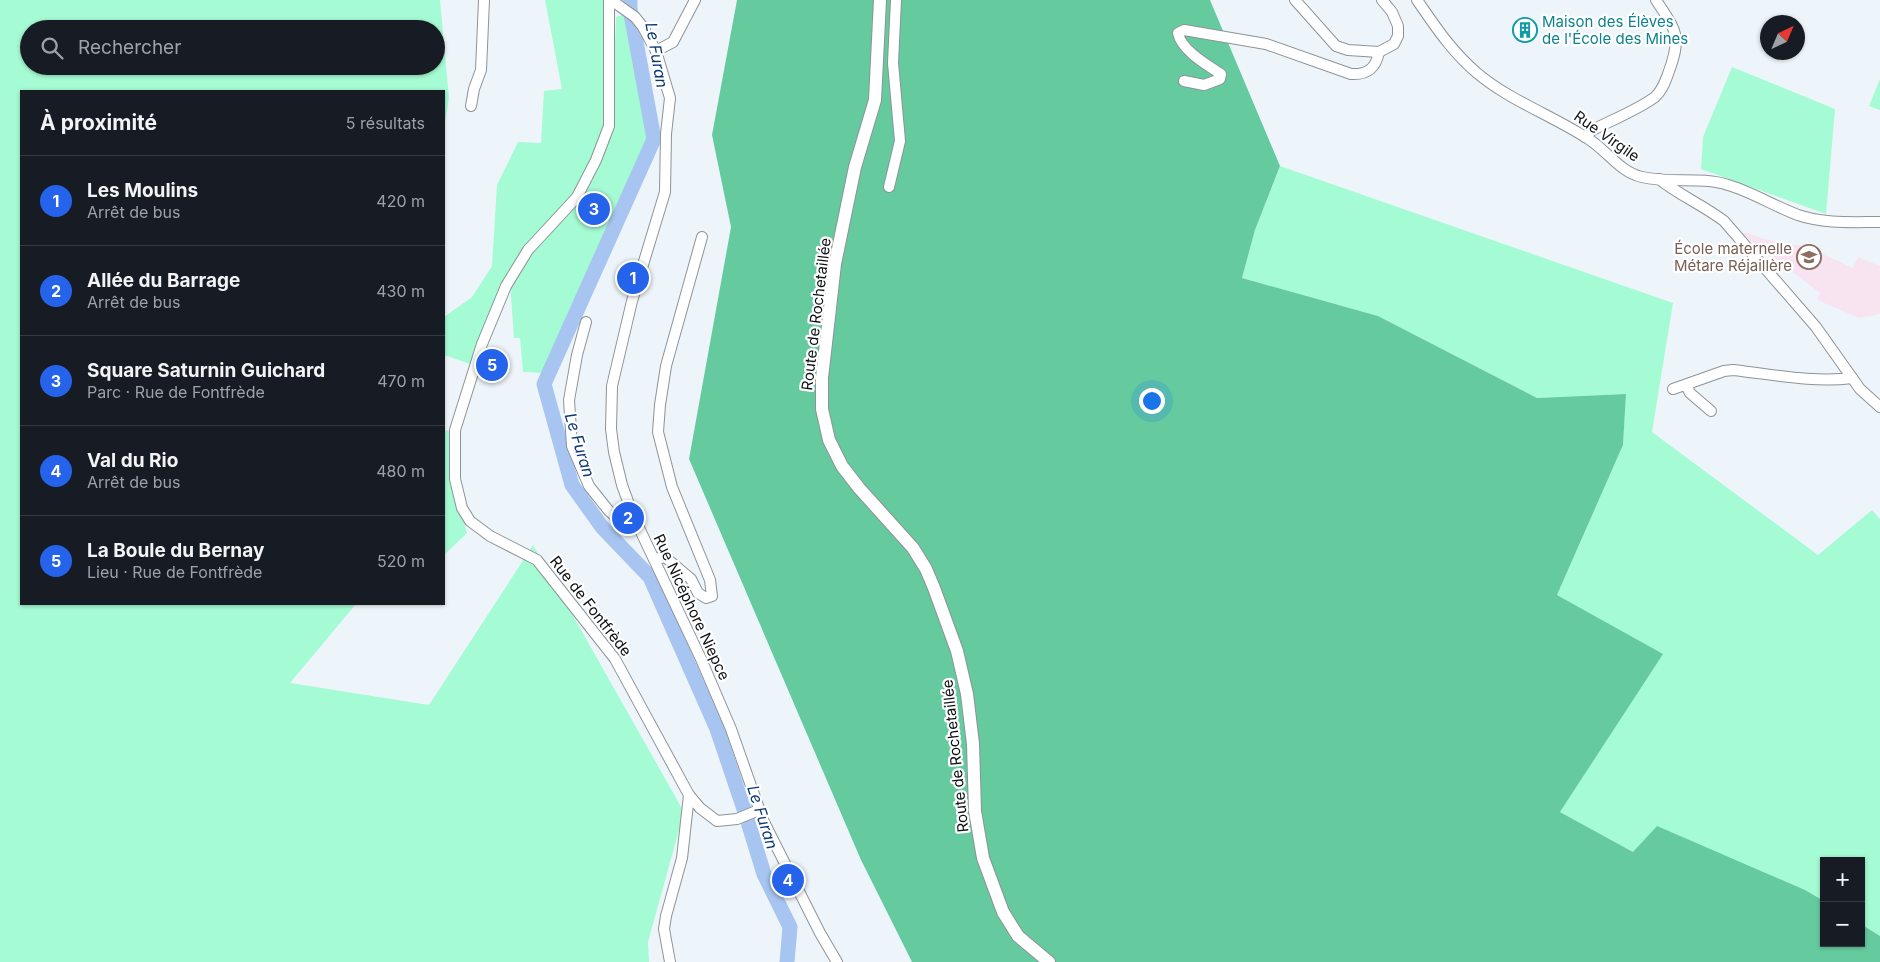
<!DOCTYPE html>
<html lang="fr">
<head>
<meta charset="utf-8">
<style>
  :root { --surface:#171b24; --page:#20242c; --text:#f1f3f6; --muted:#9ea1a6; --line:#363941; --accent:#2563eb }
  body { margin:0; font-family:Inter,sans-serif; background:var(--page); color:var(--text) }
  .controls { position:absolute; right:15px; bottom:15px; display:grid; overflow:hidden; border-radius:0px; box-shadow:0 1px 4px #0004 }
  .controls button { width:45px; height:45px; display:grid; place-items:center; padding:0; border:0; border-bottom:1px solid var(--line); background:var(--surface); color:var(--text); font:25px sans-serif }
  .compass { position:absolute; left:1760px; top:15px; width:45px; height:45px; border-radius:50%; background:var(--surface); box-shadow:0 1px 4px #0004; rotate:44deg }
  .you { position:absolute; left:1151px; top:400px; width:18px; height:18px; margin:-12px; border:4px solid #fff; border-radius:50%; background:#1a73e8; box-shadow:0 0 0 8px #1a73e833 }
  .badge { display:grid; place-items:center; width:32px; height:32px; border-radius:50%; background:var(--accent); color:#fff; font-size:16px; font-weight:700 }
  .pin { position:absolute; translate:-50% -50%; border:2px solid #fff; box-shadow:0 1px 5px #0006 }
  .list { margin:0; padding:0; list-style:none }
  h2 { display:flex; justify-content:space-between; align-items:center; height:65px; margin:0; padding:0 20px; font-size:21px }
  h2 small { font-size:16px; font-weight:400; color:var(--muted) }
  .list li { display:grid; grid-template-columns:32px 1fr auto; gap:15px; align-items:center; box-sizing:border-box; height:90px; padding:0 20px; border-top:1px solid var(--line) }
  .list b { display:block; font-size:19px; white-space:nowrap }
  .list p { margin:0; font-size:16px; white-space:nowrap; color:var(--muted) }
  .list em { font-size:16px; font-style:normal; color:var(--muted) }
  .icon { flex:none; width:28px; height:28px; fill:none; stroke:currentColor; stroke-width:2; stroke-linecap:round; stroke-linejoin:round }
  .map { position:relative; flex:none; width:1880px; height:962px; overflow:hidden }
  .search { position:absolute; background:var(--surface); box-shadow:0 1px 4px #0004; left:20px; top:20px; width:425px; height:55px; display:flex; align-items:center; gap:12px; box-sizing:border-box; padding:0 18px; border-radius:28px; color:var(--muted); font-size:19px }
  .panel { position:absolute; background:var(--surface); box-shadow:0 1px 4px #0004; left:20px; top:90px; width:425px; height:515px; border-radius:0px }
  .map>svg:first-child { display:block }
  .education { fill:#f8e3f1 }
  .green { fill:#a5fbd3; fill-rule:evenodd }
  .forest { fill:#65cb9f }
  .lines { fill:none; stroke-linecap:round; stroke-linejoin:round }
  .river { stroke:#a7c5f0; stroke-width:15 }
  .minor-casing { stroke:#8d9398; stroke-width:12 }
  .major-casing { stroke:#8d9398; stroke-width:14 }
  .minor { stroke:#fff; stroke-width:10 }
  .major { stroke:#fff; stroke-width:12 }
  .labels { text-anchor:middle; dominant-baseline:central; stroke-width:4.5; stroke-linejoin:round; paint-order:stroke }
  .culture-label { font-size:15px; fill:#0d838f; stroke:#fff; text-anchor:start }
  .street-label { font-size:15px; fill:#0e1012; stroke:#fff }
  .education-label { font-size:15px; fill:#785e54; stroke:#fff; text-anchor:end }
  .water-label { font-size:16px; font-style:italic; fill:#0b3776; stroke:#fff }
</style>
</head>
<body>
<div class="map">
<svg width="1880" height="962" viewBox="0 0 1880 962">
  <rect width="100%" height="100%" fill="#eef5fa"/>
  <polygon class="education" points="1745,232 1758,237 1773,241 1802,246 1803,245 1853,268 1858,257 1880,266 1880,314 1859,318 1817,300 1820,293 1743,235"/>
  <g class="green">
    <path d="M0,0H440L449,98L444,128V91H21V604H356L290,683L429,705L533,545L684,812L648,942L649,962H0ZM29,29H436V66H29Z"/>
    <polygon points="545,0 606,0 604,123 593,156 573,197 530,243 473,365 444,355 444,317 472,297 492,266 497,185 518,142 541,143 544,91 562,89"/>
    <path d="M622,15L626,17L646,111C645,121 649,132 650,142L572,304L563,337L545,373L523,372L520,338H514L510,283L525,258L557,224L612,124L616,17Z"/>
    <polygon points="1732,67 1835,109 1826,214 1701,169 1703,137"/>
    <polygon points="1880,79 1880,110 1869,106"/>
    <polygon points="1280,166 1673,303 1652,432 1818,555 1872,510 1880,519 1880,936 1861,924 1861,861 1824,861 1824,901 1805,890 1633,852 1560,812 1662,654 1557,595 1623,445 1626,394 1537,398 1378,316 1242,278 1255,230"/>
    <polygon points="444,430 450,431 453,483 467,533 444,555"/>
  </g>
  <polygon class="forest" points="737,0 1210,0 1280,166 1255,230 1242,278 1378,316 1537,398 1626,394 1623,445 1557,595 1663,654 1560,812 1633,852 1657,826 1805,890 1824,901 1824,943 1861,943 1861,924 1880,936 1880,962 912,962 861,860 689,459 731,227 712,135"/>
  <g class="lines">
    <polyline class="river" points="630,0 630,9 654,139 544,384 572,485 602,527 650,577 717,729 744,809 764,874 790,927 787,962"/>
    <defs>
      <g id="minor">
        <polyline points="609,0 609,126 596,160 577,197 528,250 506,286 482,344 455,430 455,479 462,508 470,521 490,536 537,560 615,659 689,795 682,858 666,916 664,929 670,962"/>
        <polyline points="611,0 635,17 643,27 656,51 670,98 666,134 665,192 632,301 612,386 611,429 614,452 622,485 633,515 701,659 731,729 763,820 820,933 837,962"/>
        <polyline points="1295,0 1336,46 1348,50 1379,52 1394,44 1398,36 1398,26 1392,12 1382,0"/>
        <path d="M1417,0C1435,26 1452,52 1477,73C1510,101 1554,116 1590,140C1608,152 1620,172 1642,177C1670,184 1700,176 1728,185C1752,192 1774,206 1798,215C1824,224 1853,222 1880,222"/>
        <polyline points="656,51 673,42 695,0"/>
        <path d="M1184,81L1204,85L1220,79L1221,74C1207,65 1181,50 1178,33L1184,30L1266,44L1351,74C1368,75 1376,68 1379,52"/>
        <polyline points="471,106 474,89 481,70 484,0"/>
        <path d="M1585,137L1591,131C1611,120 1636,111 1655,97C1662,91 1665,82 1668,74C1682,36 1677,32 1656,0"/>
        <path d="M1659,179C1679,195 1703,205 1724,221L1816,327L1860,389L1880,407"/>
        <polyline points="889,187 900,141 893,63 896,0"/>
        <polyline points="586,322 577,355 569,400 572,446 589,486 609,511 628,527 639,528"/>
        <polyline points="1686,385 1690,393 1711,411"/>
        <path d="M1673,389L1724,371L1733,370C1771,374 1813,383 1852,378"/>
        <polyline points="655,559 665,557 691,579 698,593 706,598 712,596 710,580 672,487 658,432 660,405 666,366 702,237"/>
        <polyline points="689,795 700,808 717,821 737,819 759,810"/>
      </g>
      <polyline id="major" points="880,0 875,100 855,167 835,264 822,378 822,409 829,440 842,466 859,488 913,548 926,569 934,588 957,651 967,694 973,744 975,811 983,858 1003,912 1018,936 1049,962"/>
    </defs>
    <use href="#minor" class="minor-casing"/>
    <use href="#major" class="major-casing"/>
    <use href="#minor" class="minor"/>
    <use href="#major" class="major"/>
  </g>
  <defs>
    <symbol id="building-ring" viewBox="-11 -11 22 22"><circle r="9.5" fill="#fff" stroke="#0f9aa8" stroke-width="1.5"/><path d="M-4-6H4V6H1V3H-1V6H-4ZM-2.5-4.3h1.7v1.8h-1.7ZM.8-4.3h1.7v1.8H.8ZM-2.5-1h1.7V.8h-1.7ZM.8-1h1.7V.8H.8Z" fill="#0f9aa8"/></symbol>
    <symbol id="school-ring" viewBox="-11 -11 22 22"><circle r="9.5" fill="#fff" stroke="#8d6e63" stroke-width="1.5"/><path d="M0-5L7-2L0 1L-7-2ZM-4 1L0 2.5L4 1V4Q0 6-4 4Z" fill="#8d6e63"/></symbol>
  </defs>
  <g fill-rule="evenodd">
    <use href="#building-ring" x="1511" y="16" width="28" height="28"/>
    <use href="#school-ring" x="1795" y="243" width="28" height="28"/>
  </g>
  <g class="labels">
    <g class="culture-label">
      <text x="1542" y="21">Maison des Élèves<tspan x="1542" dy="17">de l'École des Mines</tspan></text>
    </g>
    <g class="street-label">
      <text transform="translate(1607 136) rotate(35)">Rue Virgile</text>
      <text transform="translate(816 314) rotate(-83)">Route de Rochetaillée</text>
      <text transform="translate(591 606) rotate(52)">Rue de Fontfrède</text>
      <text transform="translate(692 607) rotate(65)">Rue Nicéphore Niepce</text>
      <text transform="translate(955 756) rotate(-96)">Route de Rochetaillée</text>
    </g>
    <g class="education-label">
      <text x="1792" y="248">École maternelle<tspan x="1792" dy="17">Métare Réjaillère</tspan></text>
    </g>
    <g class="water-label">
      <text transform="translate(657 55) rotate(80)">Le Furan</text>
      <text transform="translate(580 445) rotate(73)">Le Furan</text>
      <text transform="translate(763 817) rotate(72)">Le Furan</text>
    </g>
  </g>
</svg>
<div class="controls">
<button>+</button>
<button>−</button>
</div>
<svg class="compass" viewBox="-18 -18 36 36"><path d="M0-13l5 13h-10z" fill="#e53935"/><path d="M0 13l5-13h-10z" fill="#9ea1a6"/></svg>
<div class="you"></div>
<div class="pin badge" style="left:633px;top:278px">1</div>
<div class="pin badge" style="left:628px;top:518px">2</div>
<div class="pin badge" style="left:594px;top:209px">3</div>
<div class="pin badge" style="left:788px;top:880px">4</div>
<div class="pin badge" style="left:492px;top:365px">5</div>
<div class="search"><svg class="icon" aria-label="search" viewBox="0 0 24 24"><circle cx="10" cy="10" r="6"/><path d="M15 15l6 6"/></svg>Rechercher</div>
<section class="panel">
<h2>À proximité<small>5 résultats</small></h2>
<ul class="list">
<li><span class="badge">1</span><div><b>Les Moulins</b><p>Arrêt de bus</p></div><em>420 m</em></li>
<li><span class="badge">2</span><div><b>Allée du Barrage</b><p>Arrêt de bus</p></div><em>430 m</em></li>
<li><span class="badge">3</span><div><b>Square Saturnin Guichard</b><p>Parc · Rue de Fontfrède</p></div><em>470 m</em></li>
<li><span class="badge">4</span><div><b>Val du Rio</b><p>Arrêt de bus</p></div><em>480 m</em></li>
<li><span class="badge">5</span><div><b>La Boule du Bernay</b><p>Lieu · Rue de Fontfrède</p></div><em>520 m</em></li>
</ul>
</section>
</div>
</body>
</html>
